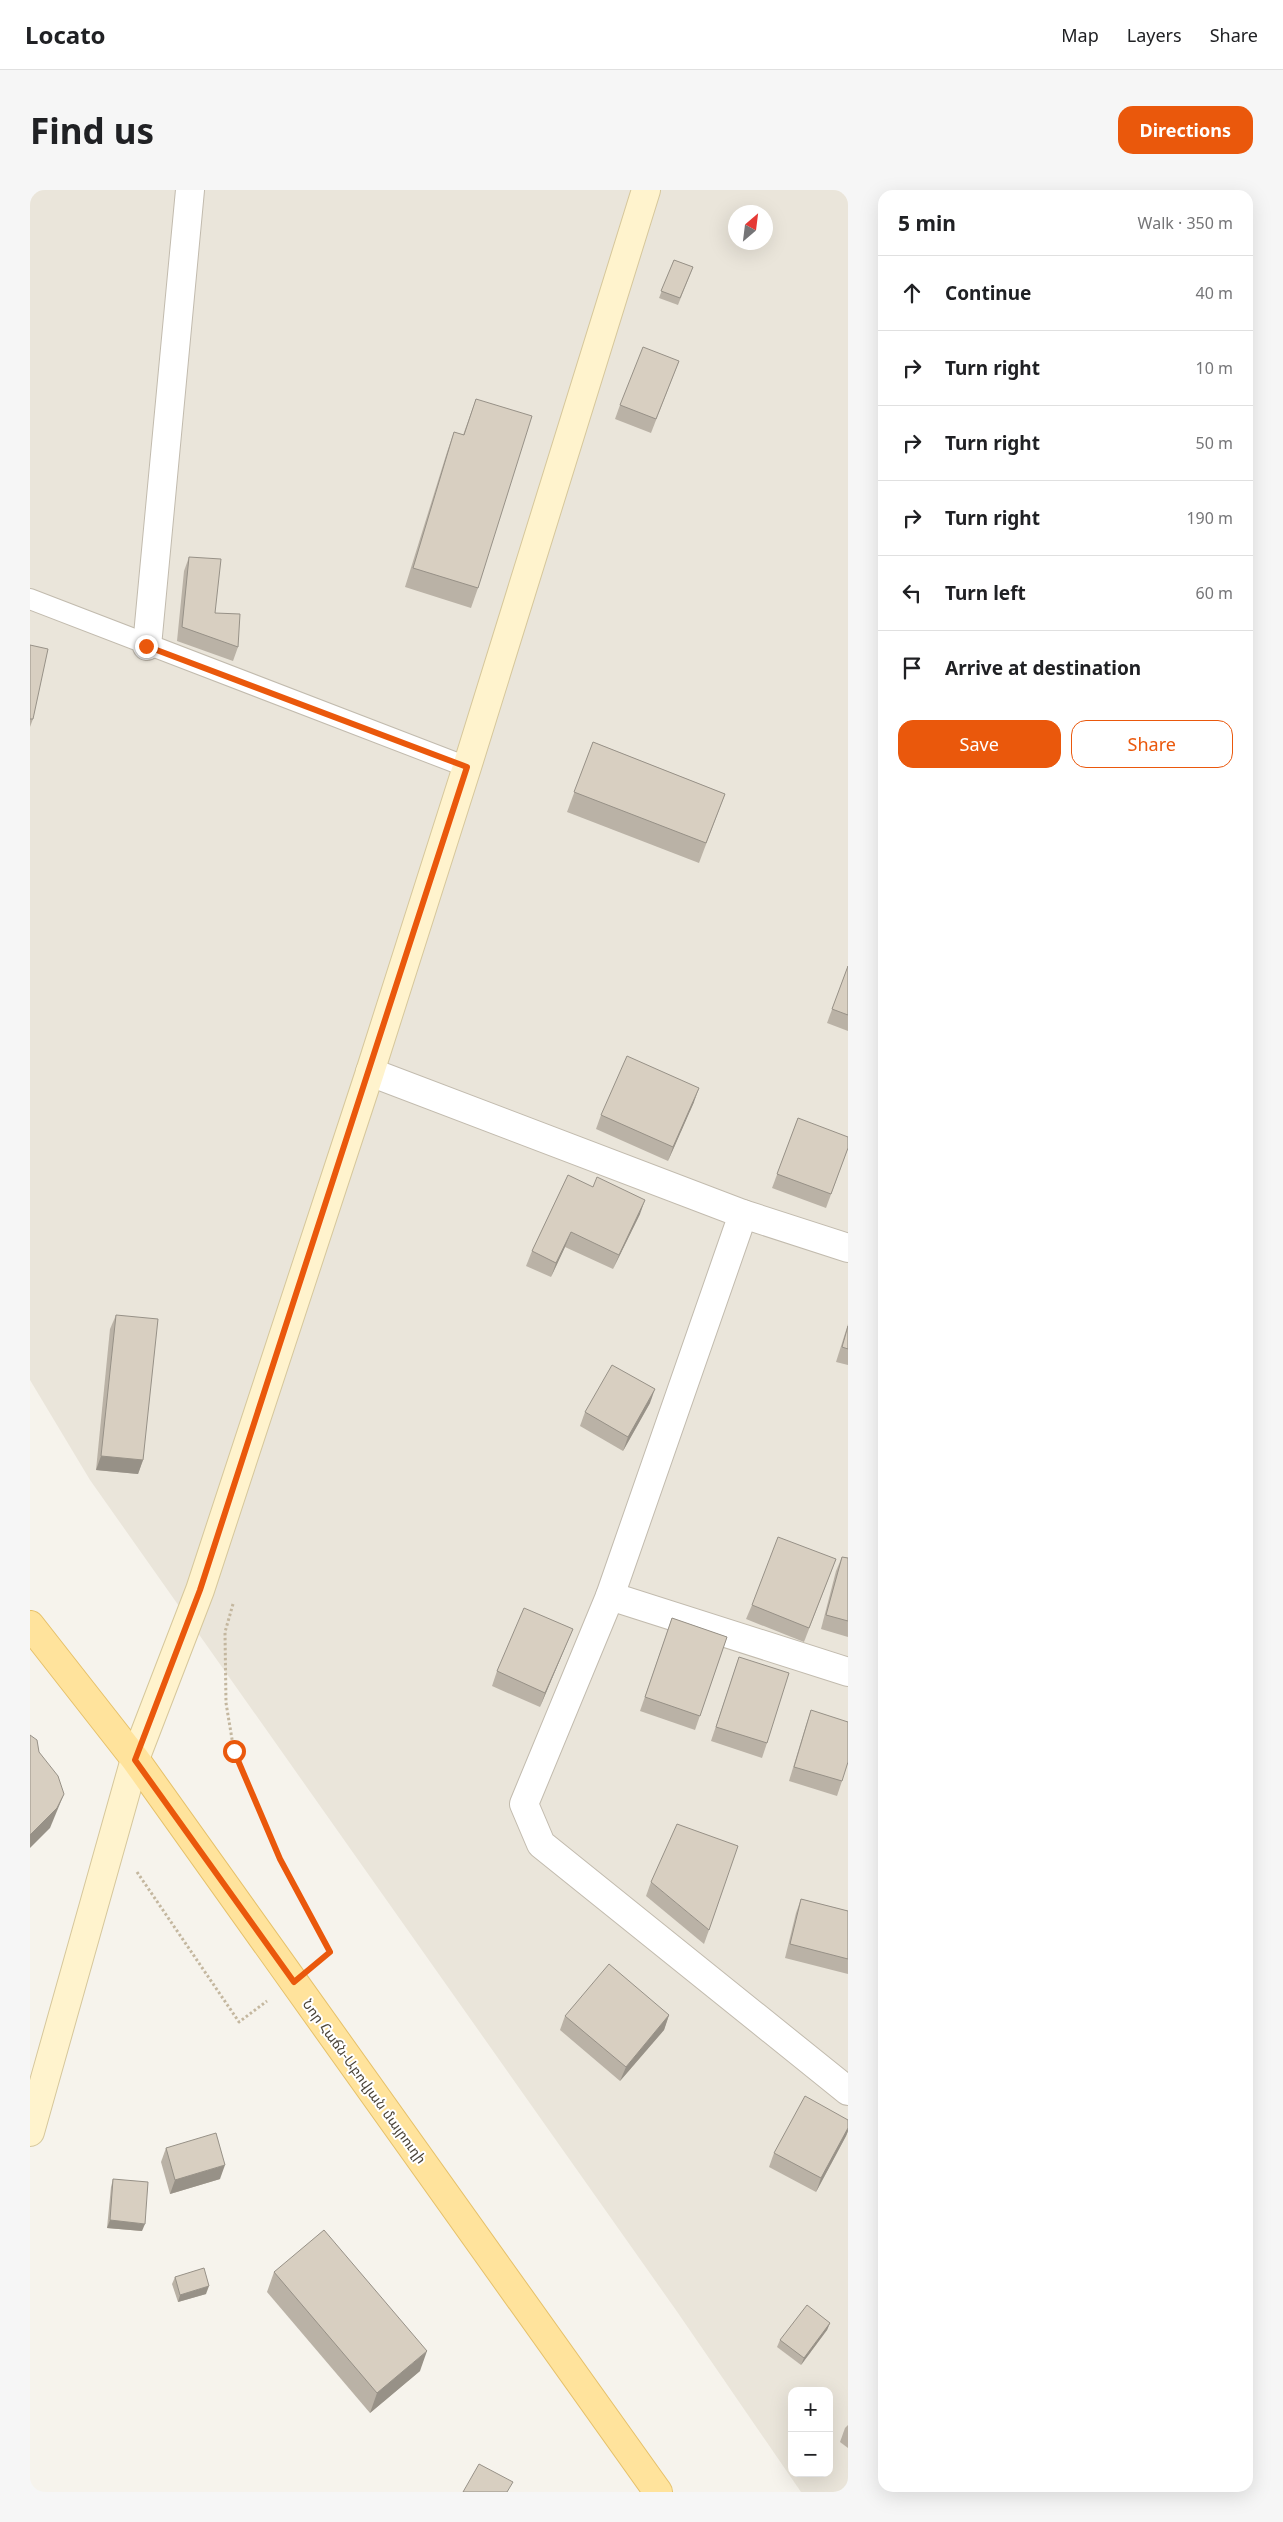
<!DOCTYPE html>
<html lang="en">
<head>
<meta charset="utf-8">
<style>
  :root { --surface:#fff; --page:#f6f6f6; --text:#202124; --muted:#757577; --line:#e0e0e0; --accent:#ea580c }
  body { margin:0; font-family:"Noto Sans","Noto Sans Armenian",sans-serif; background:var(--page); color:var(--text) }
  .controls { position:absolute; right:15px; bottom:15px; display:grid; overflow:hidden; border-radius:10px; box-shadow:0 5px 20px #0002 }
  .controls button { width:45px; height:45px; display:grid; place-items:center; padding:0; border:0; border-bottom:1px solid var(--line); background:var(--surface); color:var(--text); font:25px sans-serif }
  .compass { position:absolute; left:698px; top:15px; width:45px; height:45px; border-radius:50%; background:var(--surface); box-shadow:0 5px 20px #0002; rotate:28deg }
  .stop { position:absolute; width:15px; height:15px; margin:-11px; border:4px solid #ea580c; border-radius:50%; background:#fff }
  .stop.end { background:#ea580c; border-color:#fff; box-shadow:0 1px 5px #0008 }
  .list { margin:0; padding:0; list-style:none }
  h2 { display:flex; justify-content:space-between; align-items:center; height:65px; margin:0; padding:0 20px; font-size:21px }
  h2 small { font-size:16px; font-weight:400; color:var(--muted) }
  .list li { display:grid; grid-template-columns:32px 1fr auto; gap:15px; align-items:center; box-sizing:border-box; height:75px; padding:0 20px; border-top:1px solid var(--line) }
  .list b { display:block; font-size:19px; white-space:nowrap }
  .list em { font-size:16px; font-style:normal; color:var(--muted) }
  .actions { display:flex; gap:10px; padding:15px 20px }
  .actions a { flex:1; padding:11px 0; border:1px solid var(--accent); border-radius:15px; text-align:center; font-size:18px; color:var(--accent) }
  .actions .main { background:var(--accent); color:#fff }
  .icon { flex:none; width:28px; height:28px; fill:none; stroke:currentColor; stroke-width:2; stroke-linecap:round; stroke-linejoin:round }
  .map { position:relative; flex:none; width:818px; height:2302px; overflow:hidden; border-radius:15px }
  header { display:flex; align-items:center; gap:30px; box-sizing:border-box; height:70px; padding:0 25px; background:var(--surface); border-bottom:1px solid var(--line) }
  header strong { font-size:24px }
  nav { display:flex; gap:28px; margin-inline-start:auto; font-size:18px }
  .intro { display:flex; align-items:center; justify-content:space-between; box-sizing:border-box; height:120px; padding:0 30px }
  h1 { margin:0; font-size:35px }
  .button { padding:12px 22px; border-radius:15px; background:var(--accent); color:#fff; font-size:18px; font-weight:700 }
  main { display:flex; gap:30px; padding:0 30px }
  aside { flex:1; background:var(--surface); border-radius:15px; box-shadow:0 5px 20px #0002 }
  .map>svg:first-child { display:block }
  .residential { fill:#eae5da; fill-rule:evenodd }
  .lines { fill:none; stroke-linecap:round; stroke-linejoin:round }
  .lane-casing { stroke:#c2bbae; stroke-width:22 }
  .street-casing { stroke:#c2bbae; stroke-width:30 }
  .secondary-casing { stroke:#d6c79b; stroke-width:30 }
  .primary-casing { stroke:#e6c16a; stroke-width:30 }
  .path { stroke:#c4b79f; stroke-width:3; stroke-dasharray:2.5 2.5; stroke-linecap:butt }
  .lane { stroke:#fff; stroke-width:20 }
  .street { stroke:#fff; stroke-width:28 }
  .secondary { stroke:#fff3cd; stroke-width:28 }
  .primary { stroke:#ffe39c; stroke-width:28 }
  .wall { fill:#bab2a6 }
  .shaded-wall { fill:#979187 }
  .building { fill:#d8cfc1; stroke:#979187 }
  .route { stroke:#ea580c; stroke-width:6 }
  .labels { text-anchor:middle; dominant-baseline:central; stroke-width:4; stroke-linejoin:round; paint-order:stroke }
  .street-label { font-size:14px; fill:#4b4439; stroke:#fff }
</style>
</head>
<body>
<header>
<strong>Locato</strong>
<nav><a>Map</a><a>Layers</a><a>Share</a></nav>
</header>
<div class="intro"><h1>Find us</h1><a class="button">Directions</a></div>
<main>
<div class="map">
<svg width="818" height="2302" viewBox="0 0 818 2302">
  <rect width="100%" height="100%" fill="#f6f3ec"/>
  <path class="residential" d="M0,0H818V2302H771L648,2123L60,1290L0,1190ZM706,22H736V52H706ZM762,2201H799V2283H762Z"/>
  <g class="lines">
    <defs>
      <polyline id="lane" points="0,409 437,577"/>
      <g id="street">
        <polyline points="117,456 160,0"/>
        <polyline points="340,882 713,1024 580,1406 818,1482"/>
        <polyline points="713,1024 818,1058"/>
        <polyline points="580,1406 494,1614 511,1654 818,1901"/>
      </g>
      <polyline id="secondary" points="0,1942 105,1569 170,1400 340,882 437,577 616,0"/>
      <polyline id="primary" points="0,1435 105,1569 628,2302"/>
    </defs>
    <use href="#lane" class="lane-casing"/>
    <use href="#street" class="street-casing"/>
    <use href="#secondary" class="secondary-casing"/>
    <use href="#primary" class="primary-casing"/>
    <g class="path">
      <polyline points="203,1414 195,1442 196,1513 204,1561 250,1669 301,1762 290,1771"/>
      <polyline points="107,1682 209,1832 237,1811"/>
    </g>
    <use href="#lane" class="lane"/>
    <use href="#street" class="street"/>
    <use href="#secondary" class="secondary"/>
    <use href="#primary" class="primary"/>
  </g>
  <g class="wall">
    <polygon points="644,70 663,77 648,115 629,108"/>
    <polygon points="649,171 621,243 585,229 590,215"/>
    <polygon points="446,209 448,398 441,418 375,397 417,262 424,242 433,245"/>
    <polygon points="159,367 185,423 208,457 203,471 147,451 154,381"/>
    <polygon points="0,455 3,529 0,537"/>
    <polygon points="563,552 695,604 669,673 537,622"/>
    <polygon points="818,776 818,841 797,833"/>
    <polygon points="664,912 638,971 566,939 571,925"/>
    <polygon points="768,928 818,958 796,1018 742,998"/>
    <polygon points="538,985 610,1024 583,1079 535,1057 521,1087 496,1076 502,1061"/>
    <polygon points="86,1125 113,1270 108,1284 66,1280 80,1139"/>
    <polygon points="818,1134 818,1175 806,1172"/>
    <polygon points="620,1213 593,1261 550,1236 555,1222"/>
    <polygon points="812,1367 818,1368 818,1447 791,1439 806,1381"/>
    <polygon points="806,1369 774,1452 716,1429 722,1415"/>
    <polygon points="642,1428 697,1447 665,1540 610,1521"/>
    <polygon points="543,1439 537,1453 510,1517 462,1496 467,1481"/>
    <polygon points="709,1467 737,1553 732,1568 681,1551"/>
    <polygon points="781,1520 812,1591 807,1606 759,1591 776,1535"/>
    <polygon points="621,1692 679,1740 674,1754 616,1706"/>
    <polygon points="771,1709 818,1721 818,1784 755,1768 766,1723"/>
    <polygon points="639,1825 634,1840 590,1891 530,1840 535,1826"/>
    <polygon points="818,1930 818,1941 816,1946 786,2002 739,1977 744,1963"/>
    <polygon points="136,1958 190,1989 140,2004 131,1972"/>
    <polygon points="83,1989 112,2041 77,2038 81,1997"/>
    <polygon points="244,2082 390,2181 340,2223 237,2102"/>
    <polygon points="145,2087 176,2104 148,2112 142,2094"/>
    <polygon points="800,2133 797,2140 771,2175 747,2157 750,2150"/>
    <polygon points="818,2235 818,2258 810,2252 815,2238"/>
  </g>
  <g class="shaded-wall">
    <polygon points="669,898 664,912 638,971 643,957"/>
    <polygon points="615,1010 610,1024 583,1079 589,1065"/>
    <polygon points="541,1042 535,1057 521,1087 526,1073"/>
    <polygon points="625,1199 620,1213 593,1261 598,1247"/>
    <polygon points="71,1266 113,1270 108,1284 66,1280"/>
    <polygon points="543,1439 537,1453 510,1517 515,1503"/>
    <polygon points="34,1604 20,1638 0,1658 0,1645"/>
    <polygon points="639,1825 634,1840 590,1891 596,1877"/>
    <polygon points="818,1938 818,1941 816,1946 786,2002 791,1988"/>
    <polygon points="195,1975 190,1989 140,2004 145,1990"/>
    <polygon points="80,2030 115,2034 112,2041 77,2038"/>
    <polygon points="179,2096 176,2104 148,2112 150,2105"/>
    <polygon points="800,2133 797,2140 771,2175 774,2168"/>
    <polygon points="397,2161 390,2181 340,2223 347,2203"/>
  </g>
  <g class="building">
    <polygon points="644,70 663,77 650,108 631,101"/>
    <polygon points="613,157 649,171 626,229 590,215"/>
    <polygon points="446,209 502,226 448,398 383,378 424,242 434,245"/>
    <polygon points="159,367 191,369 185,423 210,424 208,457 152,437"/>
    <polygon points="0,455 18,459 3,529 0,529"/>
    <polygon points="563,552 695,604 676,653 544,602"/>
    <polygon points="818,776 818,825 802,819"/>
    <polygon points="597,866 669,898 643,957 571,925"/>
    <polygon points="768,928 818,947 818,958 801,1004 747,984"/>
    <polygon points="538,985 563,997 567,987 615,1010 589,1065 541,1042 526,1073 502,1061"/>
    <polygon points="86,1125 128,1129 113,1270 71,1266"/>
    <polygon points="818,1136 818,1159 812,1157"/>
    <polygon points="582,1175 625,1199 598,1247 555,1222"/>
    <polygon points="748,1347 806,1369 779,1438 722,1415"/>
    <polygon points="812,1367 818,1368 818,1431 796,1425"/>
    <polygon points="494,1418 543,1439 515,1503 467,1481"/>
    <polygon points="642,1428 697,1447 670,1526 615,1507"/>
    <polygon points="709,1467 759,1483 737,1553 686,1537"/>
    <polygon points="781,1520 818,1532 818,1572 812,1591 764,1577"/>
    <polygon points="0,1545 7,1550 9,1562 28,1586 34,1604 27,1618 0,1645"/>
    <polygon points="647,1634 708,1656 679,1740 621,1692"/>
    <polygon points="771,1709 818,1721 818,1769 760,1754"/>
    <polygon points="579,1774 639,1825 596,1877 535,1826"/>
    <polygon points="775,1906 818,1930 818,1938 791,1988 744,1963"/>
    <polygon points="186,1943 195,1975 145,1990 136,1958"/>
    <polygon points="83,1989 118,1992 115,2034 80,2030"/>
    <polygon points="294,2040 397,2161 347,2203 244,2082"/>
    <polygon points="174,2078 179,2096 150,2105 145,2087"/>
    <polygon points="777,2115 800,2133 774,2168 750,2150"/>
    <polygon points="449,2274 483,2292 477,2302 433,2302"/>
  </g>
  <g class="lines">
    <polyline class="route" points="116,456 437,577 170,1400 105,1570 264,1792 300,1762 250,1669 204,1561"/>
  </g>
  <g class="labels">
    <g class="street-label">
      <text transform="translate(335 1891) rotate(54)">Նոր Հաճն-Աբովյան մայրուղի</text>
    </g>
  </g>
</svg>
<div class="controls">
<button>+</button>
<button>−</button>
</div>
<svg class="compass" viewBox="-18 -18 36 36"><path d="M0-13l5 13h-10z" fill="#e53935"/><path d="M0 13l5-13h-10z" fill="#757577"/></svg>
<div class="stop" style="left:204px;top:1561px"></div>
<div class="stop end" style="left:116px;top:456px"></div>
</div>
<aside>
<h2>5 min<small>Walk · 350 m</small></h2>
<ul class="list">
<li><svg class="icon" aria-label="ahead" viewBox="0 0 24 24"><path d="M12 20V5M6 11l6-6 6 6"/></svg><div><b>Continue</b></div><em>40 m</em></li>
<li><svg class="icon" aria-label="right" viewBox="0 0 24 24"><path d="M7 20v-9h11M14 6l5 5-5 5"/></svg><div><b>Turn right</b></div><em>10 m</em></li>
<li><svg class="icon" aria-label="right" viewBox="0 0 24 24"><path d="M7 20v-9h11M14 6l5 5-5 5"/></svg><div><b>Turn right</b></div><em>50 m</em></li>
<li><svg class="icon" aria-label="right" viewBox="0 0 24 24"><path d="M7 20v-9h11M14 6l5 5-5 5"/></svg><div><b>Turn right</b></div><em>190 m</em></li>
<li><svg class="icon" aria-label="left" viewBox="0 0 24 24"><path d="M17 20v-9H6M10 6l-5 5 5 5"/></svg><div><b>Turn left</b></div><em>60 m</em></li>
<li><svg class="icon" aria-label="arrive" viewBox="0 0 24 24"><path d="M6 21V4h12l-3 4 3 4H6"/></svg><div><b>Arrive at destination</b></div></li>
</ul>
<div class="actions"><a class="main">Save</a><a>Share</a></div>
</aside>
</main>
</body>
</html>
